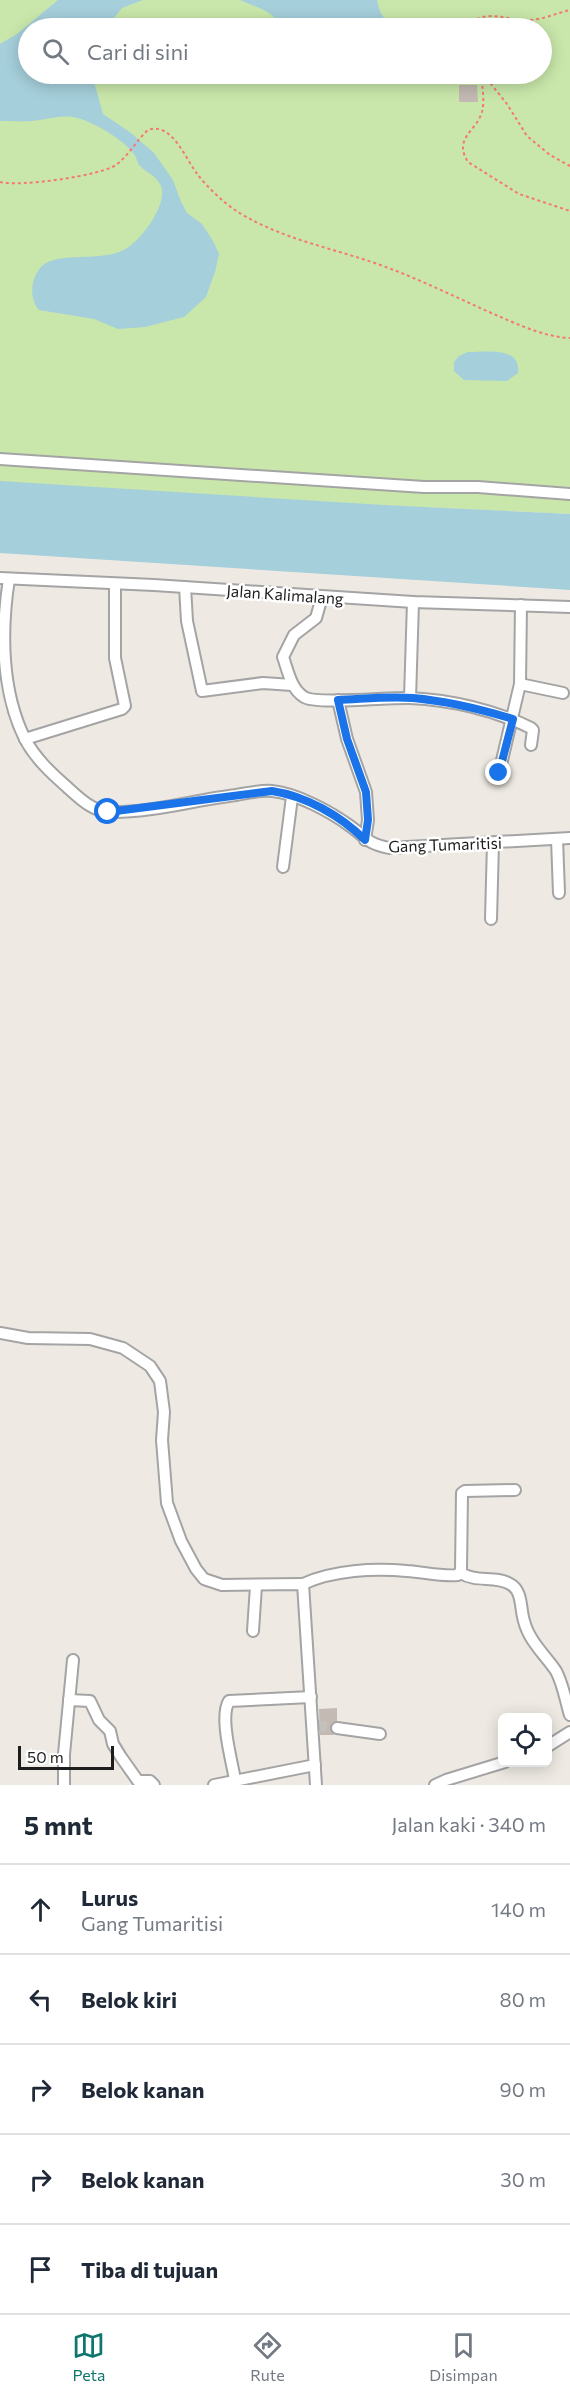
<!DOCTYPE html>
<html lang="id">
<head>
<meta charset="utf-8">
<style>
  :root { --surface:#fff; --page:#f6f6f7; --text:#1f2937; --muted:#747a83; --line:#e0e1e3; --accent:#0f766e }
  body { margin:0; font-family:Commissioner,sans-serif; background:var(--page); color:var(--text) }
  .controls { position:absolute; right:18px; bottom:18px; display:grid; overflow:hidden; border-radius:9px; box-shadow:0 3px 15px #0003 }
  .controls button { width:54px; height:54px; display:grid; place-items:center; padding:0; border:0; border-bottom:2px solid var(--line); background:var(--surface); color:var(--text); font:30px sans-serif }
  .scale { position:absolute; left:18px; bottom:15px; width:96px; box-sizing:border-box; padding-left:6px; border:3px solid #1d1d1d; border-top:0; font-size:16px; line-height:21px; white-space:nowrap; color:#1d1d1d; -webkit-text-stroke:4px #fff; paint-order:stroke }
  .stop { position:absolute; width:18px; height:18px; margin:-14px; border:4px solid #1a73e8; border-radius:50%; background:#fff }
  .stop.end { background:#1a73e8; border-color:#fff; box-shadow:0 2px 6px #0008 }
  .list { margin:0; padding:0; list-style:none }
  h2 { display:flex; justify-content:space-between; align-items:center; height:78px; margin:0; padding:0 24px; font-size:26px }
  h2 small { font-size:20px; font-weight:400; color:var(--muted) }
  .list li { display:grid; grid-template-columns:39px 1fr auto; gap:18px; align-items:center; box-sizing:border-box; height:90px; padding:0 24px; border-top:2px solid var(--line) }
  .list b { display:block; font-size:22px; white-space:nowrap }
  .list p { margin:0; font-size:20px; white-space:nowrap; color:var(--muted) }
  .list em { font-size:20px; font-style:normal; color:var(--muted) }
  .icon { flex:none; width:33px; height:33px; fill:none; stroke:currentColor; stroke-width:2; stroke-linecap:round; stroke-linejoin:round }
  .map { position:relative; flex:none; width:570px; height:1785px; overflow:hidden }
  .search { position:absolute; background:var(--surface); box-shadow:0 3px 15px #0003; left:18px; right:18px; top:18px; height:66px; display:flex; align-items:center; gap:15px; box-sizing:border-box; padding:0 21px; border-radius:33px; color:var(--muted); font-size:22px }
  .sheet { height:528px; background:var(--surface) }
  nav { display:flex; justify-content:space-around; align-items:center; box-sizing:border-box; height:84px; border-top:2px solid var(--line); background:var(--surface); font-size:16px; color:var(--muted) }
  nav a { display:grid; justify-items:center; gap:3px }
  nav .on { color:var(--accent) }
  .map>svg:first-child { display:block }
  .grass { fill:#c9e7aa; fill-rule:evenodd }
  .water { fill:#a5cfdb }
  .building { fill:#c2bab3 }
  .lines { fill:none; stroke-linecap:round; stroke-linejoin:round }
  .minor-tunnel { stroke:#c4c1bb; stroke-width:10; stroke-dasharray:10 5; stroke-linecap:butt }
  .minor-casing { stroke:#a4a4a4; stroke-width:14 }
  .path { stroke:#f57a6d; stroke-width:2; stroke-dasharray:3 3; stroke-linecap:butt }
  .minor { stroke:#fff; stroke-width:10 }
  .route { stroke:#1a73e8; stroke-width:8 }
  .labels { text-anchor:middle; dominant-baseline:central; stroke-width:5; stroke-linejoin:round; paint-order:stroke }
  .street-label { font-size:16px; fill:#1d1d1d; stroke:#fff }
</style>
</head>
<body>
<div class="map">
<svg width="570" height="1785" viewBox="0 0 570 1785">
  <rect width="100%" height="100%" fill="#eeeae3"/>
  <path class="grass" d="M0,0H570V514L227,498L0,482ZM28,28H542V74H28Z"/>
  <g class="water">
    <path d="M58,0H143L122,8L106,28H28V74H92L103,114L131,133L154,153L173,180L181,202L187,213L202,224L213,241L219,254L215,272L206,297L184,317L145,327L118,329L94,319L39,310C28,297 31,276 43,265C61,251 105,263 127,248C142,239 170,202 160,184C155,175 147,173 140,166C137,163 137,158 134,154C123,139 91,120 73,117C60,115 44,120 32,121C21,122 11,121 0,121V44L17,34Z"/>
    <path d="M240,0H377C380,15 385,22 399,28H282C273,10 257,8 240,0Z"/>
    <path d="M468,352C487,352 521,346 518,373L507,381L464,380L454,371V362L459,356Z"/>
    <polygon points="0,481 384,505 570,514 570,590 0,553"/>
  </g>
  <g class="building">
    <polygon points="459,85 477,85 478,102 459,102"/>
    <polygon points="337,1708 337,1721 332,1723 330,1728 334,1735 320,1735 319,1709"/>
  </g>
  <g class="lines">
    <polyline class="minor-tunnel" points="317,1725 337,1728"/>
    <defs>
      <g id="minor">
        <polyline points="0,459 424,487 478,487 570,494"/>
        <polyline points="0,578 154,585 413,602 570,607"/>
        <path d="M9,579C1,630 1,691 25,739C35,758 51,773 67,787C79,798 92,811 109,812C151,813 194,800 236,795C248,793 260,790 272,791C296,793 331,812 350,826C367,838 366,843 389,848L570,838"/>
        <polyline points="185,587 187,621 202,691 263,683 292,685"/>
        <path d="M322,597L316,618L294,635L283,657C288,671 291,689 304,697C316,705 391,697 410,698C451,700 495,710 531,728L533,730L531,745"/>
        <polyline points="520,684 563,693"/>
        <polyline points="410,698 413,602"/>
        <polyline points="338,700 347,739 366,792 368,820 365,840"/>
        <polyline points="25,739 122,709 125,706 115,658 115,584"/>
        <polyline points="499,773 520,684 521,605"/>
        <polyline points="557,839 559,893"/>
        <polyline points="283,867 292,797"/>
        <polyline points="491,919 493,843"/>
        <polyline points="0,1333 28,1338 90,1339 123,1348 150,1366 160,1381 164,1412 162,1440 167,1503 181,1541 196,1569 204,1579 222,1585 303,1584 316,1785"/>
        <path d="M461,1573C476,1583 495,1575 510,1584C523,1591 520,1609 524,1621C529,1641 545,1655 556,1671C563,1684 566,1702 570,1715"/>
        <path d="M303,1584C333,1570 374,1568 407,1571C424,1572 442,1577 458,1575L461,1570L462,1493L465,1491L515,1490"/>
        <polyline points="253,1631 256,1586"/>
        <polyline points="69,1700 90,1701 99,1720 110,1731 113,1744 121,1757 138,1781 150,1781 154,1785"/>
        <polyline points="337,1728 380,1734"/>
        <polyline points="548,1746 570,1732"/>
        <path d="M235,1780C232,1761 219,1717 229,1701L311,1697"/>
        <polyline points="64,1785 64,1754 73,1660"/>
        <polyline points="214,1785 315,1765"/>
        <polyline points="435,1785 446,1780 505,1762"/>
      </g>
    </defs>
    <use href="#minor" class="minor-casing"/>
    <g class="path">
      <path d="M470,28L473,21C491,10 509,21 528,20C542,20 557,13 570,10"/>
      <path d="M481,74C482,85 485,101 482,112C476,132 453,138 468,162L519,194L570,211"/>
      <polyline points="483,74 507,104 527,136 550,155 570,166"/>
      <path d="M0,182C20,187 99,176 116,165C129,155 136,141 148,130C172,121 186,160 198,175C208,188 224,203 238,212C283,240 334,248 383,266C422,280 459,299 496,315C519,325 545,337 570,338"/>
    </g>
    <use href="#minor" class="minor"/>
  </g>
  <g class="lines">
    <path class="route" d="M108,812L272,791C306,796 341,816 365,840L368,820L366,792L347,739L338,700C363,699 388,696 413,698C447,701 480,709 513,719L499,773"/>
  </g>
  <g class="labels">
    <g class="street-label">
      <text transform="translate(285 594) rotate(4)">Jalan Kalimalang</text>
      <text transform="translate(445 844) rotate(-2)">Gang Tumaritisi</text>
    </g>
  </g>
</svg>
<div class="controls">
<button><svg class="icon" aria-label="locate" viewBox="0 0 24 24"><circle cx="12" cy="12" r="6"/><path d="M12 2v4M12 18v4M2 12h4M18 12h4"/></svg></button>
</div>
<div class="scale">50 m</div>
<div class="stop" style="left:108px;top:812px"></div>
<div class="stop end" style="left:499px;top:773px"></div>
<div class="search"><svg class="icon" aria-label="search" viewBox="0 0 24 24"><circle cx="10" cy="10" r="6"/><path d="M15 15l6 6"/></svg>Cari di sini</div>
</div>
<section class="sheet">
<h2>5 mnt<small>Jalan kaki · 340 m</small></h2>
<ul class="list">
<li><svg class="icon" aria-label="ahead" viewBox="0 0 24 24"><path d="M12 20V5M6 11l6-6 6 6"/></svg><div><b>Lurus</b><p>Gang Tumaritisi</p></div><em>140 m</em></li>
<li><svg class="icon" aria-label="left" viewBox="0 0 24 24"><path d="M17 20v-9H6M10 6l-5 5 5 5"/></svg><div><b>Belok kiri</b></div><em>80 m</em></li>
<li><svg class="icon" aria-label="right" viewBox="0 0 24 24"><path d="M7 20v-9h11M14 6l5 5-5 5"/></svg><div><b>Belok kanan</b></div><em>90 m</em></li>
<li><svg class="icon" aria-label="right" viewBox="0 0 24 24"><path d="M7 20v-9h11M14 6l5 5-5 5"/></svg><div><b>Belok kanan</b></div><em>30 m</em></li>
<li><svg class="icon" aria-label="arrive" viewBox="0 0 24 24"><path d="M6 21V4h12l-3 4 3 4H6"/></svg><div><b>Tiba di tujuan</b></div></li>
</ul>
</section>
<nav>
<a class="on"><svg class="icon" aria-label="map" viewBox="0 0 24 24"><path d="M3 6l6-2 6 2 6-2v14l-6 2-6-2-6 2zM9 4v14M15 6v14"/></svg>Peta</a>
<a><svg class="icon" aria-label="directions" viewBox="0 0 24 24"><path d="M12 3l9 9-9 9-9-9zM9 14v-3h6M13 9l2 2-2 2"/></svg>Rute</a>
<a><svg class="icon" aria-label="saved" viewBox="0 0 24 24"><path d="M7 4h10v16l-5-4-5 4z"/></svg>Disimpan</a>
</nav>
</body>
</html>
